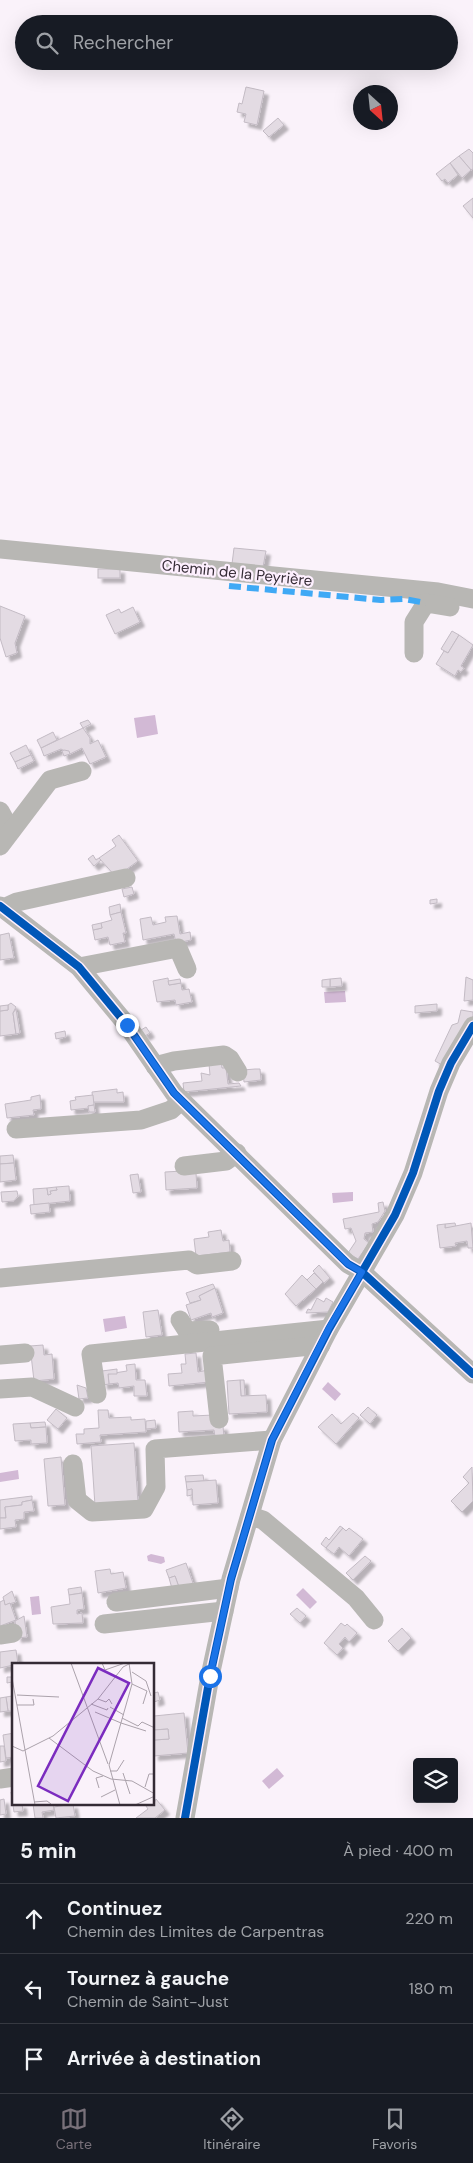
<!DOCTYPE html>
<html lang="fr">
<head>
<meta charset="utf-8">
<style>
  :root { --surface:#171b24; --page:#242831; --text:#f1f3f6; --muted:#9ea1a6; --line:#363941; --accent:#79717a }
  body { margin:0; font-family:"DM Sans",sans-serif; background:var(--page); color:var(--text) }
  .controls { position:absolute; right:15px; bottom:15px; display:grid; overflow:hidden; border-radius:5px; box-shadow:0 5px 20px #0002 }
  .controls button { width:45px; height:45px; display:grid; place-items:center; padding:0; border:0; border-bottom:1px solid var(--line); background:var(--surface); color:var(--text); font:25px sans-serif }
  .compass { position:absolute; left:353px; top:85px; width:45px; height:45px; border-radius:50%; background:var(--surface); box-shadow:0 5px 20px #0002; rotate:153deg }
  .stop { position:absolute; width:15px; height:15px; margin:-11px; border:4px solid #1a73e8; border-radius:50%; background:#fff }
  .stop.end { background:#1a73e8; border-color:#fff; box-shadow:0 1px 5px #0008 }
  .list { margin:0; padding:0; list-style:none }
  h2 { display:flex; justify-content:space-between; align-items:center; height:65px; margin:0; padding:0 20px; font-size:21px }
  h2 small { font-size:16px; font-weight:400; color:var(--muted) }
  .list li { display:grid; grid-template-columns:32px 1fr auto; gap:15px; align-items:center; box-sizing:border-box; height:70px; padding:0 20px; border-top:1px solid var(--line) }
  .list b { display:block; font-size:19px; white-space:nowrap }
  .list p { margin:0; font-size:16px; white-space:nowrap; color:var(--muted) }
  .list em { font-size:16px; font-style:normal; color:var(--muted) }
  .icon { flex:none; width:28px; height:28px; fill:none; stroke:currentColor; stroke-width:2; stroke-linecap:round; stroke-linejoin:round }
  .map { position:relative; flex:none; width:473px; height:1818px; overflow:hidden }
  .search { position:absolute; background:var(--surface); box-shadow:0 5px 20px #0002; left:15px; right:15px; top:15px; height:55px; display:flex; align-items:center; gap:12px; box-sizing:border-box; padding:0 18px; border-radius:28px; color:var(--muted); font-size:19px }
  .sheet { height:275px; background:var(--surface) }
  nav { display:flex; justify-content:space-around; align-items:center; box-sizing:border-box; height:70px; border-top:1px solid var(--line); background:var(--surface); font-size:14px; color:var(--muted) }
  nav a { display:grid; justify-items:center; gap:2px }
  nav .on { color:var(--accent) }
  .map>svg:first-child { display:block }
  .water { fill:#d2b9d5 }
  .building { fill:#e3dbe3; stroke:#c3bbc4; filter:url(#shadow) }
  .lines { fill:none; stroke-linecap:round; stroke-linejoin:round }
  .minor { stroke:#b8b7b4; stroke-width:19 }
  .quiet { stroke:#3fa9f5; stroke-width:6; stroke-dasharray:12 6; stroke-linecap:butt }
  .cycleway-casing { stroke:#fdeffe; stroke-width:11 }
  .cycleway { stroke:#0057b8; stroke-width:8 }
  .route { stroke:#1a73e8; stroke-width:6 }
  .labels { text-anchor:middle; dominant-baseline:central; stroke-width:4.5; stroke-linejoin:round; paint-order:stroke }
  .street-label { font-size:15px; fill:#342b35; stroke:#fdeffe }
  .inset-road { fill:none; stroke:#aba2ab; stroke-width:1 }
  .view { fill:#7b2cbf; fill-opacity:0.15; stroke:#7b2cbf; stroke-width:2.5 }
  .inset-edge { fill:none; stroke:#342b35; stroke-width:2.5 }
</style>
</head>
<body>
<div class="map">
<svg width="473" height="1818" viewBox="0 0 473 1818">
  <defs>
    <filter id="shadow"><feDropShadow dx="4.5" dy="4.5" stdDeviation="1" flood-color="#0004"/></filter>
  </defs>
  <rect width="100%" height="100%" fill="#faf2fa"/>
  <g class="water">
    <polygon points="155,715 158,734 137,738 134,718"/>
    <polygon points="345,991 346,1002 325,1003 324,992"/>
    <polygon points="353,1192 353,1201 333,1203 332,1193"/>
    <polygon points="125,1316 127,1328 105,1332 103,1319"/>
    <polygon points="328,1382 341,1394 335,1401 322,1389"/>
    <polygon points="18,1470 19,1479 0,1482 0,1473"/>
    <polygon points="151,1554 164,1557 165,1562 161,1564 148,1561 147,1556"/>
    <polygon points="303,1588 317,1602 310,1609 296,1595"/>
    <polygon points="39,1596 41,1614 32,1615 30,1597"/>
    <polygon points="277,1768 284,1776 269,1789 262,1781"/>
  </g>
  <g class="building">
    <polygon points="246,87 264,91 257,125 244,122 246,114 237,112 239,103 242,104"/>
    <polygon points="278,118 284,125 269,137 263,131"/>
    <polygon points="469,149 473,153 473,169 471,170 459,156"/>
    <polygon points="459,156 471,170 462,178 450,163"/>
    <polygon points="450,163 458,175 448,183 445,179 442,181 436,174"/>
    <polygon points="473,198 473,218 463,206"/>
    <polygon points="234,548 266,551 263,567 232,564"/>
    <rect x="98" y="569" width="22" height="9"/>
    <polygon points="0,606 25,616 15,643 17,653 6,657 0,638"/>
    <polygon points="133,607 140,622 115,634 106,615 119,609 121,613"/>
    <polygon points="452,631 459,635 448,653 441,649"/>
    <polygon points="459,635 473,645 461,666 464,668 461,672 458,670 455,676 436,664 444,651 448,653"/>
    <polygon points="88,720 91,724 83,728 80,723"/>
    <polygon points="83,728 90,738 90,744 98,740 106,757 90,764 82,748 70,754 61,749 44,756 41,748"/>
    <polygon points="53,732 57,740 41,748 37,740"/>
    <polygon points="26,745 31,755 15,762 10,753"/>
    <polygon points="64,750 69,751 70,754 64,756 62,751"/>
    <polygon points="31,755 34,761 18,769 15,762"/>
    <polygon points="119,835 138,861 116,877 99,858 116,846 112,840"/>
    <polygon points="93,855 96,860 99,858 101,860 94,866 88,859"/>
    <polygon points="132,887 134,894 124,897 122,889"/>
    <polygon points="437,899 437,903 430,904 430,900"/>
    <polygon points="120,904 121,912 110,915 109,907"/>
    <polygon points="121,912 126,933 123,933 125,942 110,945 108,937 95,940 93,930 102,928 101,923 112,920 110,915"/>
    <polygon points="177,916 180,934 190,932 191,940 176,943 174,934 143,940 140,919 151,917 153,925 166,922 165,917"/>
    <polygon points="101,923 102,928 93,930 92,925"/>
    <polygon points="9,933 14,958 0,960 0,935"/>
    <polygon points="466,977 473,980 473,1000 464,1001"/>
    <polygon points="168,978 169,985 181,983 182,990 189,989 192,1002 176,1005 175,1000 157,1002 153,981"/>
    <polygon points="341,978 342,986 330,987 330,979"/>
    <polygon points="180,979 181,983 169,985 168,981"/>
    <polygon points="330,979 330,987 322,987 322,980"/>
    <polygon points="11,1003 16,1007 13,1013 16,1034 0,1036 0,1011 8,1010 8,1005"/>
    <polygon points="437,1004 437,1011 415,1013 415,1006"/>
    <polygon points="8,1005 8,1010 0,1011 0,1006"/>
    <polygon points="16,1009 20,1033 16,1034 13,1013"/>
    <polygon points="461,1010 473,1012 473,1016 444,1066 435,1061 452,1025 458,1023"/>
    <polygon points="146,1027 150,1033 145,1036 141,1030"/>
    <polygon points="65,1031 66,1037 56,1039 55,1033"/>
    <polygon points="221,1062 222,1068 226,1068 228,1084 239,1083 241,1086 184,1092 183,1083 202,1081 201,1073 210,1075 209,1064"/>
    <polygon points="255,1069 260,1069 261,1080 244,1082 243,1070"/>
    <polygon points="117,1089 117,1093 123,1092 124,1102 93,1102 92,1092"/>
    <polygon points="40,1095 41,1109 33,1110 34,1115 7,1118 5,1104 31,1100 31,1097"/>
    <polygon points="93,1095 94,1105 88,1106 89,1108 71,1110 70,1101 76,1100 75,1097"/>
    <polygon points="94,1105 95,1112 89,1112 88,1106"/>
    <polygon points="13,1155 14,1163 0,1164 0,1156"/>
    <polygon points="14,1163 16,1180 0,1182 0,1164"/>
    <polygon points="183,1171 196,1173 197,1188 166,1190 165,1172"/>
    <polygon points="138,1174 141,1192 133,1193 130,1175"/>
    <polygon points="69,1186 70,1201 34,1205 33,1189 47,1188 48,1195 51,1194 50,1191 57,1190 56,1187"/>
    <polygon points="56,1187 57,1190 50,1191 51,1194 48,1195 47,1188"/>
    <polygon points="17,1191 18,1196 14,1201 2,1202 1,1192"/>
    <polygon points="383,1202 385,1211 378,1222 372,1224 373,1232 365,1233 364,1239 369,1243 358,1259 348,1253 356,1241 351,1228 345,1229 343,1219 379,1212 378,1203"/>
    <polygon points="49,1203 50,1212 31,1214 30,1205"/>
    <polygon points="455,1223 456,1227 445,1228 445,1224"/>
    <polygon points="471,1223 473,1248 468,1248 467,1241 455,1243 456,1246 440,1248 437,1225 445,1224 445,1228"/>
    <polygon points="221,1230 223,1241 229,1240 230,1252 196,1256 194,1239 209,1237 208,1232"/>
    <polygon points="319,1265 330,1278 324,1283 313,1271"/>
    <polygon points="314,1273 323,1282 316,1289 307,1280"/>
    <polygon points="302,1275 316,1289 296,1306 285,1294"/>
    <polygon points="213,1284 215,1288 199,1296 201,1300 190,1303 186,1293"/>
    <polygon points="215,1288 223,1313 212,1317 211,1313 191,1320 186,1305 201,1300 199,1296"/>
    <polygon points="317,1298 324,1302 326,1298 333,1302 328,1312 306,1313 308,1309 311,1310"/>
    <polygon points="158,1310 162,1335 146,1337 143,1312"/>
    <polygon points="43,1345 44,1355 52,1354 54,1379 34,1381 30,1346"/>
    <polygon points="196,1353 198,1372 208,1370 210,1382 169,1386 168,1374 182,1373 181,1364 186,1364 185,1354"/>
    <polygon points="135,1364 136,1380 145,1380 147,1396 134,1396 134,1386 119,1388 118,1383 109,1384 108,1374 127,1371 126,1365"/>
    <polygon points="117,1369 117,1374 108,1374 109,1384 103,1385 102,1371"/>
    <polygon points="240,1380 244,1380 245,1396 241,1396"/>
    <polygon points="240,1380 241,1396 266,1395 267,1412 229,1414 227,1381"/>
    <polygon points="77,1385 86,1388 88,1398 79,1399"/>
    <polygon points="368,1407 377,1415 370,1424 360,1415"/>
    <polygon points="56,1409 67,1418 58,1429 47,1420"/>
    <polygon points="98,1410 108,1410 109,1418 131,1417 131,1420 145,1419 146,1432 100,1435 101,1442 77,1444 76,1434 84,1434 84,1429 99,1428"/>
    <polygon points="193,1411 193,1416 213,1415 214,1426 223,1426 224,1437 215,1437 214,1430 179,1432 178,1412"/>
    <polygon points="353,1413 359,1418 336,1444 318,1427 332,1414 341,1424"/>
    <polygon points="155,1420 156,1428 146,1429 146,1421"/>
    <polygon points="45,1422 46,1427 31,1428 30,1423"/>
    <polygon points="30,1423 31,1428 46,1427 47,1443 31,1444 31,1440 15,1441 13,1424"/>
    <polygon points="134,1443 138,1503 95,1506 91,1446"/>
    <polygon points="61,1457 65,1505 48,1506 44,1459"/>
    <polygon points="472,1467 473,1501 462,1512 451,1501 469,1483 463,1477"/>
    <polygon points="203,1475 204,1481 186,1482 185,1476"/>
    <polygon points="216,1480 218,1503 193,1505 192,1489 187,1490 186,1482"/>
    <polygon points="192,1489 192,1495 187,1496 187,1490"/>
    <polygon points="32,1496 32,1500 22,1502 22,1505 5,1507 6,1518 0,1518 0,1500"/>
    <polygon points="32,1500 34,1511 24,1512 24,1519 15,1520 16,1527 0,1529 0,1518 6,1518 5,1507 22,1505 22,1502"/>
    <polygon points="340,1526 343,1528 326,1548 321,1544 326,1537 329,1540"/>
    <polygon points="343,1528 346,1531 349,1528 363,1539 349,1556 339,1547 334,1554 326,1548"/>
    <polygon points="365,1556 371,1561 353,1580 346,1573"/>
    <polygon points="186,1563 194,1586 180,1590 175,1576 169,1578 166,1570"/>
    <polygon points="110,1569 111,1574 123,1572 126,1588 98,1593 95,1571"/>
    <polygon points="175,1576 180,1590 173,1592 169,1578"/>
    <polygon points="81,1587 82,1593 69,1595 68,1589"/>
    <polygon points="12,1591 16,1602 5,1605 3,1597"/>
    <polygon points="82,1593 84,1609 77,1610 77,1614 82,1613 83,1623 53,1624 51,1607 70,1604 69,1595"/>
    <polygon points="4,1600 5,1605 10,1603 16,1620 0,1626 0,1602"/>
    <polygon points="297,1608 306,1616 300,1623 290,1614"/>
    <polygon points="24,1616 27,1637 17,1638 15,1621"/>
    <polygon points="341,1623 345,1626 347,1624 357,1633 349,1642 345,1637 339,1644 343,1648 337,1655 324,1643"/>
    <polygon points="402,1628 411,1638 398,1651 388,1641"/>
    <polygon points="16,1650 18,1664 0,1668 0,1652"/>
    <polygon points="7,1677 12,1677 12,1682 7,1683"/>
    <polygon points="158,1692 160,1700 154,1702 154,1693"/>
    <polygon points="12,1696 14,1711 8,1711 6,1697"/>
    <polygon points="6,1697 8,1711 0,1712 0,1698"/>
    <polygon points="184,1713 188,1753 154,1756 154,1740 169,1739 168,1729 154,1730 154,1716"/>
    <polygon points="168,1729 169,1739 154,1740 154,1730"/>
    <polygon points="14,1733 14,1757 6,1758 3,1735"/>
    <polygon points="0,1746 4,1746 6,1761 0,1762"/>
    <polygon points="14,1791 14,1804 22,1804 23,1811 14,1812 11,1792"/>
    <polygon points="4,1799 6,1814 0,1815 0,1800"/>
    <polygon points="156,1799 165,1810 155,1818 136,1818 148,1809 146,1806 154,1804"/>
    <polygon points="33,1804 53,1804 54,1810 42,1812 43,1818 35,1818"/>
    <polygon points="73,1804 75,1816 56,1818 54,1807"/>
  </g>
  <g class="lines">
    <g class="minor">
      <polyline points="0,549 438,592 473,599"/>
      <polyline points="414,653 414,622 426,603 450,607"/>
      <polyline points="0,811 11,831"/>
      <polyline points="0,846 50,780 82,771"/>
      <polyline points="0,906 79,967 127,1025 174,1093 348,1264 362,1272 473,1374"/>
      <polyline points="4,908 17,902 126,878"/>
      <polyline points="79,967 178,948 187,969"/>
      <polyline points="155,1066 174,1061 224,1055 230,1059 238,1072"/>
      <polyline points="16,1129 141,1120 171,1110 182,1100"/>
      <polyline points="184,1166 226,1161 237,1153"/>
      <polyline points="0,1278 189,1260 197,1265 232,1261"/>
      <polyline points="180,1320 187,1331 210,1330"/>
      <polyline points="0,1355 25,1353"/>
      <polyline points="0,1389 32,1387 75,1407"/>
      <polyline points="97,1394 91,1354 329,1329"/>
      <polyline points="219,1419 212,1356 321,1345"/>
      <polyline points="73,1464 77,1500 92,1512 144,1509 156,1487 155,1449 272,1440"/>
      <polyline points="250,1516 263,1520 356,1598 374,1620"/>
      <polyline points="116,1602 229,1588"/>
      <polyline points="104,1624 224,1611"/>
      <polyline points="0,1635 13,1633"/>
      <polyline points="0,1779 14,1777"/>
      <polyline points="185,1818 210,1676 231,1579 272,1440 329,1329 395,1215 413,1173 439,1091 451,1063 473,1026"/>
    </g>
    <polyline class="quiet" points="229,586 381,600 404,599 426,603"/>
    <defs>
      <g id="cycleway">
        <polyline points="0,906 79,967 127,1025 174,1093 348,1264 362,1272 473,1374"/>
        <polyline points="185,1818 210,1676 231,1579 272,1440 329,1329 395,1215 413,1173 439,1091 451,1063 473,1026"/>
      </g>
    </defs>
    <use href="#cycleway" class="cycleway-casing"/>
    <use href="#cycleway" class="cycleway"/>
  </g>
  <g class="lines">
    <polyline class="route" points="127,1025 174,1093 348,1264 362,1272 329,1328 272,1440 231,1579 210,1676"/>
  </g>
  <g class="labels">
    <g class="street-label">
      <text transform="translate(237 573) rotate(6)">Chemin de la Peyrière</text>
    </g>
  </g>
  <g transform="translate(12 1663)">
    <rect width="142" height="142" fill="#faf2fa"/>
    <path class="inset-road" d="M59,0L96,101M90,0L93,7L113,0M120,9L134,18L139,33M0,15L23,142M120,21L135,28L131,41M5,32L47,34M86,36L94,39L97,36L100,41M79,41L95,47L96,45M5,42H22L21,36M98,44L112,52M83,49L109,60M110,55L126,63L130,59L143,65M109,60L134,68M37,75L81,108L99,116L120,118L143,131M0,83L11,88L41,73L86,36L111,4L119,0M98,108H105L112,97M111,110L118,131M133,124L137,111H143M87,125L84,115L91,113M89,134L103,127M22,139L35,138L39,141M108,142L97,102L120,21L117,0M123,142L143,133"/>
    <path class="view" d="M86,5L117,20L56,138L26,123Z"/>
    <rect width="142" height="142" class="inset-edge"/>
  </g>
</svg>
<div class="controls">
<button><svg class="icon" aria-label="layers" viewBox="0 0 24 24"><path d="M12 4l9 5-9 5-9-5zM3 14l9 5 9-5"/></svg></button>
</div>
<svg class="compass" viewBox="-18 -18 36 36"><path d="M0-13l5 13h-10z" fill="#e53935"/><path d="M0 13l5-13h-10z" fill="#9ea1a6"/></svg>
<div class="stop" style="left:210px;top:1676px"></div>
<div class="stop end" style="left:127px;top:1025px"></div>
<div class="search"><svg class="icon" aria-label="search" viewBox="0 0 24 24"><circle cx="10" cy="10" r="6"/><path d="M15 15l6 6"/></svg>Rechercher</div>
</div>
<section class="sheet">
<h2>5 min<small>À pied · 400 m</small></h2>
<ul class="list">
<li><svg class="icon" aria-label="ahead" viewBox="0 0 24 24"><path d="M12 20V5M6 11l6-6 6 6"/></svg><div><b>Continuez</b><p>Chemin des Limites de Carpentras</p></div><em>220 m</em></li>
<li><svg class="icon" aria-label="left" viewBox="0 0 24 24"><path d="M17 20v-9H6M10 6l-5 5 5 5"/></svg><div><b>Tournez à gauche</b><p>Chemin de Saint-Just</p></div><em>180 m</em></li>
<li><svg class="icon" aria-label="arrive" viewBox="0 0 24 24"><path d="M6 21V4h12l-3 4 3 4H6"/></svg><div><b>Arrivée à destination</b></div></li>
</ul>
</section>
<nav>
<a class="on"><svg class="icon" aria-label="map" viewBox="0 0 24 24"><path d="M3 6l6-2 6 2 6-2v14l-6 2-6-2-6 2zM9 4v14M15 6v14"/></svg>Carte</a>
<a><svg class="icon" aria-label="directions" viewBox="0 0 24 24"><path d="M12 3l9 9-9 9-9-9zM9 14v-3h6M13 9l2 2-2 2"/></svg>Itinéraire</a>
<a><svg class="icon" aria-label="saved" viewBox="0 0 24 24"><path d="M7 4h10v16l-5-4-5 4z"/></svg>Favoris</a>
</nav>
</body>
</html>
